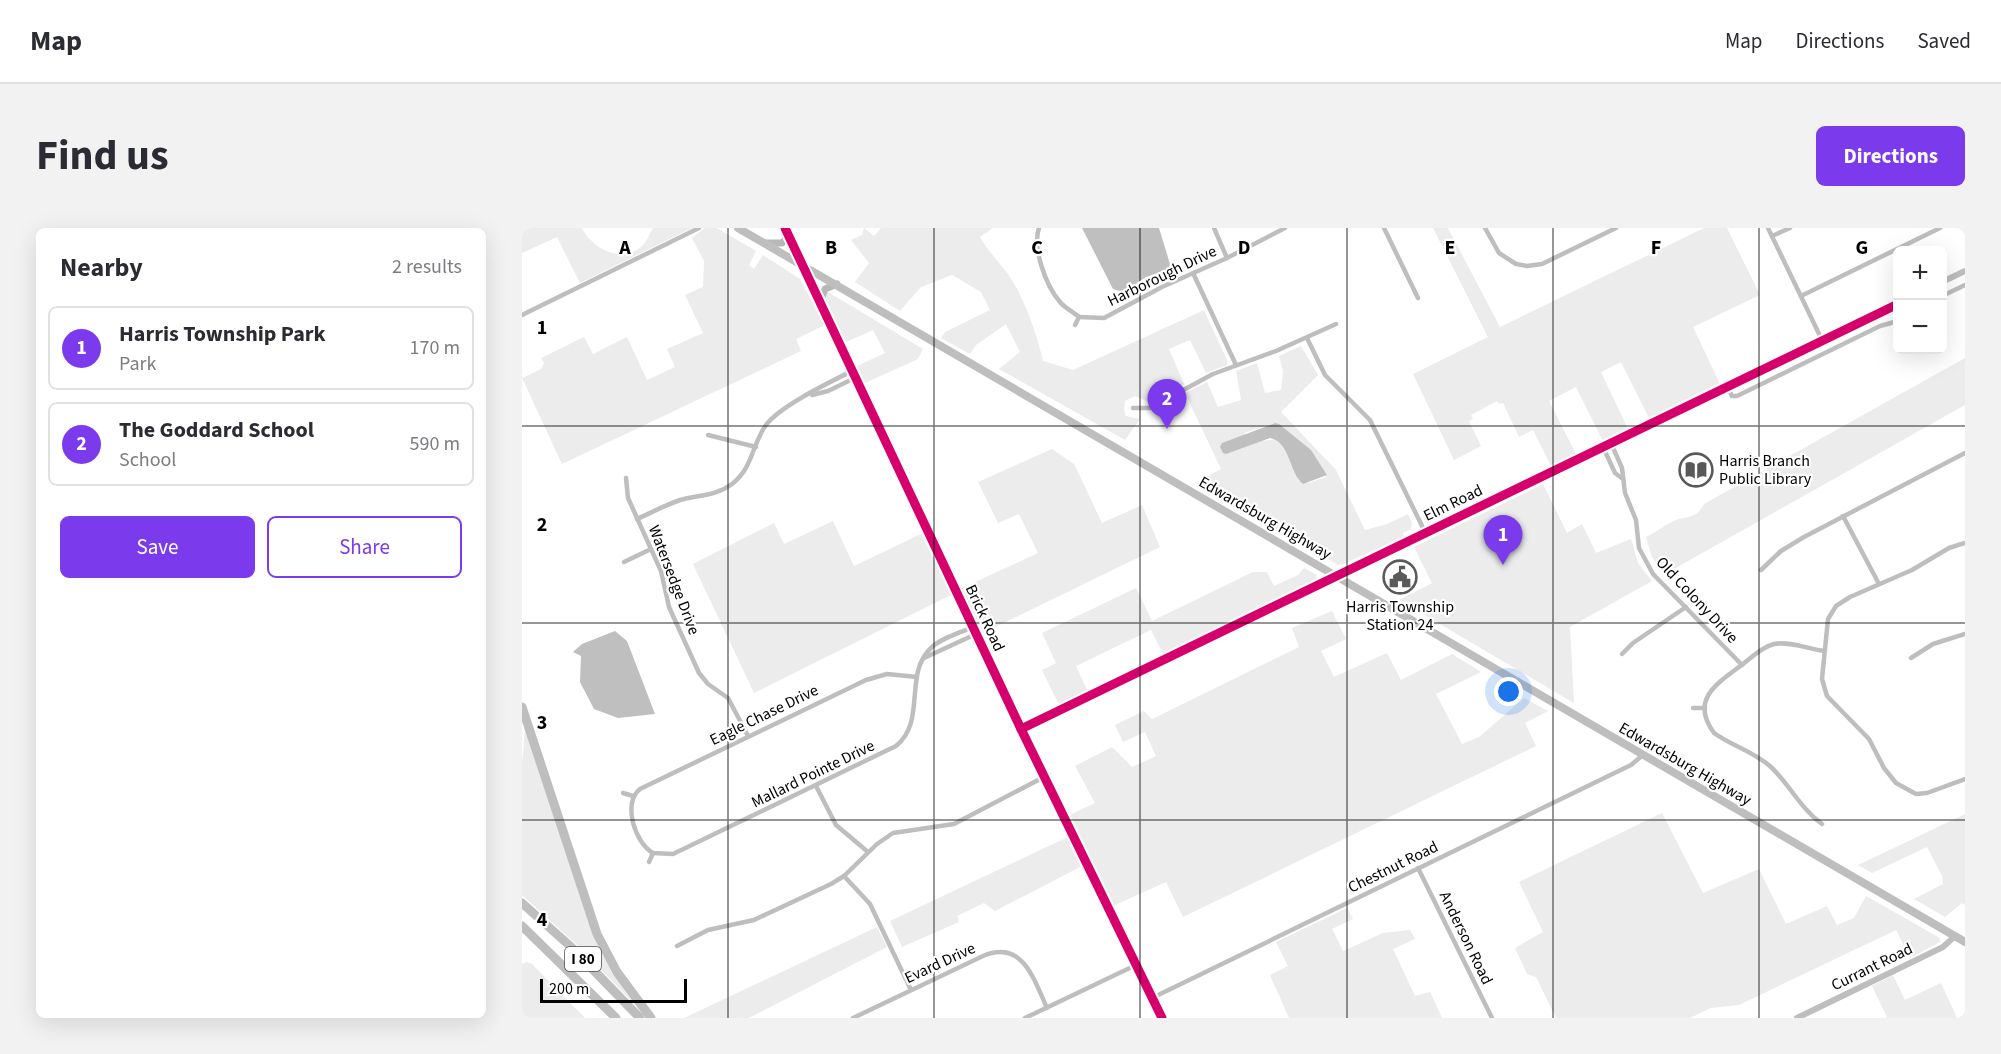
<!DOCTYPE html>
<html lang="en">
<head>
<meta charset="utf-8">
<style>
  :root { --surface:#fff; --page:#f2f2f3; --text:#2b2b33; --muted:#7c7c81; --line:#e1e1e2; --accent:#7c3aed }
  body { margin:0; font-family:"Source Sans 3",sans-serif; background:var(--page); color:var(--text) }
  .controls { position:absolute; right:18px; top:18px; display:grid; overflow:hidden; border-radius:9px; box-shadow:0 6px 24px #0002 }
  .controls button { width:54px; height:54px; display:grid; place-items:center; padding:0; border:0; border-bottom:2px solid var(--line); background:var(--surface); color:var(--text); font:30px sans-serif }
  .scale { position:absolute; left:18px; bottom:15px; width:147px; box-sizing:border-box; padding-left:6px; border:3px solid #000; border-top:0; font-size:16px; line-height:21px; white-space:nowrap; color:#000; -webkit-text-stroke:4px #fff; paint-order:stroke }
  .you { position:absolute; left:987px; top:464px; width:21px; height:21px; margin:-15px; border:4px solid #fff; border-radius:50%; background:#1a73e8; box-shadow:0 0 0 9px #1a73e833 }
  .badge { display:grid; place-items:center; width:39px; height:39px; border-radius:50%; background:var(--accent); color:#fff; font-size:20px; font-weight:700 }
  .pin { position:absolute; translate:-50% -50px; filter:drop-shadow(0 2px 3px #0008) }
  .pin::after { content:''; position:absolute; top:32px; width:21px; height:18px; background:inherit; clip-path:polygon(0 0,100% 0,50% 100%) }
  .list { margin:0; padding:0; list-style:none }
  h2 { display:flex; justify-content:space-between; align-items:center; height:78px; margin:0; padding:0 24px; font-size:26px }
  h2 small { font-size:20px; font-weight:400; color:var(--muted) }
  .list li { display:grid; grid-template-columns:39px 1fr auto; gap:18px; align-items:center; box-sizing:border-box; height:84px; margin:0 12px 12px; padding:0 12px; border:2px solid var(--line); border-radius:9px }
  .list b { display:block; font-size:22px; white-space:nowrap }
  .list p { margin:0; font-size:20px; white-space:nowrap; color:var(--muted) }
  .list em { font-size:20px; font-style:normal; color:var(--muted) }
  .actions { display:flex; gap:12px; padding:18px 24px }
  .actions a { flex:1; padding:14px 0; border:2px solid var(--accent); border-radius:9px; text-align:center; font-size:21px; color:var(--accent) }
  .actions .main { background:var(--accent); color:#fff }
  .map { position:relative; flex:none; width:1443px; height:790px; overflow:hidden; border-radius:9px }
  header { display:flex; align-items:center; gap:36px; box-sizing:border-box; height:84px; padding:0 30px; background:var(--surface); border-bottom:2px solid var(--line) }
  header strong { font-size:28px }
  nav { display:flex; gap:33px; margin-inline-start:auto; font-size:21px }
  .intro { display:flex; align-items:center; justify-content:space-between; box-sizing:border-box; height:144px; padding:0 36px }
  h1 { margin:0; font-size:42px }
  .button { padding:15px 27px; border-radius:9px; background:var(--accent); color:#fff; font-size:21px; font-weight:700 }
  main { display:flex; gap:36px; padding:0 36px }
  aside { flex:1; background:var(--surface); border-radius:9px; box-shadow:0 6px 24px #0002 }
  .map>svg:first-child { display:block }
  .green { fill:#ececec; fill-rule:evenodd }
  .water { fill:#bfbfbf }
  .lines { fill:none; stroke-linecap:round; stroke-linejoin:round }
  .minor { stroke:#bebebe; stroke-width:4.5 }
  .tertiary { stroke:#bebebe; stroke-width:6 }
  .secondary { stroke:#b8b8b8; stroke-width:7 }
  .primary { stroke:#bebebe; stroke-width:8 }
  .motorway { stroke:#bebebe; stroke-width:9 }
  .cycleway-casing { stroke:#fff; stroke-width:13 }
  .cycleway { stroke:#d6006c; stroke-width:9 }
  .grid { fill:none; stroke:#000; stroke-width:1.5; stroke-opacity:0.55 }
  .labels { text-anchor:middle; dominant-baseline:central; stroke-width:4.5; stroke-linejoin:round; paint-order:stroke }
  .shield { fill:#fff; stroke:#4c4c4c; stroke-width:1.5 }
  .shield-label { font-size:15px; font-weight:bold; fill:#000 }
  .street-label { font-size:16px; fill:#000; stroke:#fff }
  .poi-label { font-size:16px; fill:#000; stroke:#fff; text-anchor:start }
  .grid-label { font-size:20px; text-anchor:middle; font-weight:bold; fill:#000; stroke:#fff; stroke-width:4.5; stroke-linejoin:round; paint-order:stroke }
</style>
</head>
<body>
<header>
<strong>Map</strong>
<nav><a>Map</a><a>Directions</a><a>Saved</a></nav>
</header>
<div class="intro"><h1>Find us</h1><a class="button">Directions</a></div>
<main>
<aside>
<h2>Nearby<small>2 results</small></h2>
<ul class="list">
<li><span class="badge">1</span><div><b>Harris Township Park</b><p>Park</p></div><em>170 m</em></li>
<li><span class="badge">2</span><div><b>The Goddard School</b><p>School</p></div><em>590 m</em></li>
</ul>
<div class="actions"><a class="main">Save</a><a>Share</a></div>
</aside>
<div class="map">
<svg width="1443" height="790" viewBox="0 0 1443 790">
  <rect width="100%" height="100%" fill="#fff"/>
  <g class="green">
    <path d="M0,0H60C70,21 101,37 121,17C125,13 128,5 131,0H170L58,55L35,9L0,25Z"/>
    <polygon points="183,0 195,0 234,23 227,37 232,41 241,27 278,51 303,97 274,111 279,123 40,236 0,150 19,141 22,135 19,130 62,109 71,126 105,109 125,152 153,139 145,121 181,105 163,67 181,59 182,33 170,10"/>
    <path d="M342,0L352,8L359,0H471L458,9C466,23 476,33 486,46C503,71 514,104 521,133L551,142L682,82L705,132V137L684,145L668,112L647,121L662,156L629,175L613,168L603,173L602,182L604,188L618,191L603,212L477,141L498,124L484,96L454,117L448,126L419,110L423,104L468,82L459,64L430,47L399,59L378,83L333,54L347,35L329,12L340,7Z"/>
    <polygon points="911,0 926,0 978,99 1182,0 1205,0 1238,67 1171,99 1198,156 1127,190 1099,134 1079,144 1106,201 1081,213 1054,159 1027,173 1054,226 1029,238 1011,202 997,209 981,175 977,176 975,173 949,187 951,191 947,193 959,218 932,232 891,146 966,109"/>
    <polygon points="306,64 401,121 396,131 341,156 333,139 363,125 351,102 322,115 302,72"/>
    <path d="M779,118L796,147L759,184L814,242L843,302L865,296L886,286L890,295L889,301L881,305L882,309L821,336L816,337L676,254L699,241L663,165L685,154L696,179L719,172L714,143L735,135L743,165L759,162L761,143L757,128ZM753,195L774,210L804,249L786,255L777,253L760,216L754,211L734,214L722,205Z"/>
    <path d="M1443,130V177L1143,346L1130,329L1124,309C1134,304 1144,296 1154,292C1167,288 1175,290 1182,276Z"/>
    <polygon points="530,221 552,236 580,295 620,277 638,319 459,406 438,361 516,325 497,286 476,295 456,254"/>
    <polygon points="1021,256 1045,305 1060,296 1074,325 1109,311 1116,335 1130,353 1048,399 1052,475 877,372 910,355 892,319"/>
    <polygon points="311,293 332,338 401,305 429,367 232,465 171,336 252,295 262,316"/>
    <polygon points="782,340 795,347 794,353 642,428 629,402 554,438 566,464 537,477 520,442 534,435 520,405 614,360 630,393 731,344 745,344 752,358 776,347"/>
    <polygon points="810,383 824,411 799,423 812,449 865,425 879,452 930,426 959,444 914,466 940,516 957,509 1002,470 1026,483 1003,495 1014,518 661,689 644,654 591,678 546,588 573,575 553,538 590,519 610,539 634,528 623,504 601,514 593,497 622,483 630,491 777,419 770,400"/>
    <polygon points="3,499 63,679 117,781 57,719 0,667 0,536"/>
    <polygon points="1140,585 1181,665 1237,641 1264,696 1305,678 1315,697 1332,690 1344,668 1418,710 1418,714 1388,730 1374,702 1217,777 1189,780 1168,790 1034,790 1014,749 1005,746 993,720 1021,704 997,654"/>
    <polygon points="1443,586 1443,677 1440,675 1423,689 1392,671 1421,656 1420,648 1405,619 1350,645 1336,637"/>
    <polygon points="546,609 560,638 473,683 462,675 435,688 437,694 380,719 368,693"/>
    <polygon points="825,680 831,691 810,701 821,723 861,705 888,702 893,711 871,721 893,768 908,764 920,790 767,790 748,747 766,738 754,714"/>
    <polygon points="355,699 365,719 227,790 162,790"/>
    <polygon points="5,734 10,736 63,790 0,790 0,736"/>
    <polygon points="1371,747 1383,772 1419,755 1435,790 1363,790 1365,789 1350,758"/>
  </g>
  <g class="water">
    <polygon points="560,0 637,0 648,36 646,42 624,49 601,64 591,61"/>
    <path d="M753,195L757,196L789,222L805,247L781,256C767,245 768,213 748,210L704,226L701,225L698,219L700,215Z"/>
    <polygon points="93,403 105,413 133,486 96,490 72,481 58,454 59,428 51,424 60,416"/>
  </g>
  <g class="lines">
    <g class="minor">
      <path d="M517,0C510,20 524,58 538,74C543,80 551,84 557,89"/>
      <polyline points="692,0 705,30"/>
      <polyline points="862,0 896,70"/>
      <polyline points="963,0 977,25 994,36 1005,38 1020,36 1094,0"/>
      <polyline points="1246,0 1300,112"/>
      <polyline points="1250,8 1268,0"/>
      <polyline points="671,45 714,137"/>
      <polyline points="1279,68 1418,0"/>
      <polyline points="1420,68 1443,57"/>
      <polyline points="0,87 177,0"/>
      <polyline points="557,89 582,90 640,59 705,30 763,0"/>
      <polyline points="553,97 557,89"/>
      <polyline points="785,110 803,147 848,192 903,304"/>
      <polyline points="1205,158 1210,168 1215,168 1358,98 1376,93"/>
      <polyline points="290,167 306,163 333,150"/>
      <polyline points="611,180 628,180 691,146 754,123 814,96"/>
      <polyline points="186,207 234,219"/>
      <polyline points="1089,215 1100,240 1103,265 1114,292 1117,320 1131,346 1220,437"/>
      <polyline points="1081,219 1093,245 1101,251"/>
      <polyline points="104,250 106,270 139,343 147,379 177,445 186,456 206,470 226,508"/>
      <polyline points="1321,288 1357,356"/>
      <path d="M115,291C129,285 143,277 158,272C176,267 194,268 210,256C231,240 230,216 244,197C258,178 308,154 330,143"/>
      <polyline points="1443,315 1427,320 1390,342 1328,369 1314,378 1306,391 1300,451 1305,468 1347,511 1362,540 1374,555 1394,566 1405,565 1443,551"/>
      <polyline points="102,334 129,321"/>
      <polyline points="1239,342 1259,323 1282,309 1443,225"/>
      <polyline points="1100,426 1111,415 1164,379"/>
      <polyline points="402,430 454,406"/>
      <polyline points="1389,430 1411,416 1443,406"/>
      <path d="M395,449L365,446L344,452L118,561C100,575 113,615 131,625L151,626L374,518C405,493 381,446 409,420C419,410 438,405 451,399"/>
      <polyline points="1171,480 1183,480"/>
      <polyline points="294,558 314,597 346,624"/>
      <polyline points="101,565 111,568"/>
      <path d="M1300,596C1278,580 1268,557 1249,539C1233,524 1210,518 1192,505C1167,471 1196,455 1221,436C1230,429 1240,419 1252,416C1267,413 1287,421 1302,423"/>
      <polyline points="127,634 131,625"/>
      <polyline points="896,640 970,790"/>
      <polyline points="322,648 348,676 389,762"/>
      <polyline points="155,718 186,702 232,692 309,656 322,648 355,616 371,605 432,596 522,549"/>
      <polyline points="630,770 1109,537 1121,527"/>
      <path d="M331,790L461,728C501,711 512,752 525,780"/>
      <polyline points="503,790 614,737"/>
    </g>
    <g class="tertiary">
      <polyline points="263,0 499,501 640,790"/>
      <polyline points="1420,54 1443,43"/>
      <polyline points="499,501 1376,76"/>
      <polyline points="1275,790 1421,719 1433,708"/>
    </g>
    <g class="secondary">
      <polyline points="243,15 260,15 266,9 265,3"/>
      <polyline points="298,74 303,61 315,56"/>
    </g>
    <polyline class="primary" points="216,0 1443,714"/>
    <g class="motorway">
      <polyline points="0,479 75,706 95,744 129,790"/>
      <polyline points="0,675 48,718 118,790"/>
      <polyline points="0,698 94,790"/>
    </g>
    <defs>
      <g id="cycleway">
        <polyline points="263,0 499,501 640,790"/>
        <polyline points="499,501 1376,76"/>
      </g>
    </defs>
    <use href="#cycleway" class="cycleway-casing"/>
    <use href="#cycleway" class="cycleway"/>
  </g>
  <path class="grid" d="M206,0V790M412,0V790M618,0V790M825,0V790M1031,0V790M1237,0V790M0,198H1443M0,395H1443M0,592H1443"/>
  <defs>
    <symbol id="library-ring" viewBox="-11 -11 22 22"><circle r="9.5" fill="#fff" stroke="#595959" stroke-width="1.5"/><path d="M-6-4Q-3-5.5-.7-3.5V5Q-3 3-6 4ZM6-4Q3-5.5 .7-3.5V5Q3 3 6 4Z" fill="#595959"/></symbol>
    <symbol id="civic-ring" viewBox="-11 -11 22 22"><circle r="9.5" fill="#fff" stroke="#595959" stroke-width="1.5"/><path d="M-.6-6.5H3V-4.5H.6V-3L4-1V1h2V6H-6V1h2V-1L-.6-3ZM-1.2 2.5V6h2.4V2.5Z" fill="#595959"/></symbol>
  </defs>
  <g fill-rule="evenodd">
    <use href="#library-ring" x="1155" y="223" width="38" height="38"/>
    <use href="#civic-ring" x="859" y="330" width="38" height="38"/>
  </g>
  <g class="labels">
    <rect class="shield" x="43" y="719" width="36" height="24" rx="4.5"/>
    <g class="shield-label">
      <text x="61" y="731">I 80</text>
    </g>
    <g class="street-label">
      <text transform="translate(640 48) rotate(-26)">Harborough Drive</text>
      <text transform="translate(931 275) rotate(-26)">Elm Road</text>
      <text transform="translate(743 290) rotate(30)">Edwardsburg Highway</text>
      <text transform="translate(152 352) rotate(69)">Watersedge Drive</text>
      <text transform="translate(1175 372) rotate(47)">Old Colony Drive</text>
      <text transform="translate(463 390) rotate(65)">Brick Road</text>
      <text transform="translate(242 487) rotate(-26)">Eagle Chase Drive</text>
      <text transform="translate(1163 536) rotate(30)">Edwardsburg Highway</text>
      <text transform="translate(291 546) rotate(-26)">Mallard Pointe Drive</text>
      <text transform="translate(871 639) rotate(-26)">Chestnut Road</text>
      <text transform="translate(944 710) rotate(64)">Anderson Road</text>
      <text transform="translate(418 735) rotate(-25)">Evard Drive</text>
      <text transform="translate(1350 739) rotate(-26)">Currant Road</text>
    </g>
    <g class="poi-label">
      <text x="1197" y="233">Harris Branch<tspan x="1197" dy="18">Public Library</tspan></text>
      <text x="878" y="379" text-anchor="middle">Harris Township<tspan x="878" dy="18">Station 24</tspan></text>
    </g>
  </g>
  <g class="grid-label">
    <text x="103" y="26">A</text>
    <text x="309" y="26">B</text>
    <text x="515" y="26">C</text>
    <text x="722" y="26">D</text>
    <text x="928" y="26">E</text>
    <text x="1134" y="26">F</text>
    <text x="1340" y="26">G</text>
    <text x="20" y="106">1</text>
    <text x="20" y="303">2</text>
    <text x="20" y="501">3</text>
    <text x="20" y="698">4</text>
  </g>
</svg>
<div class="controls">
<button>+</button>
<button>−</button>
</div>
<div class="scale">200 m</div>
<div class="you"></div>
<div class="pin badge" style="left:981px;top:337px">1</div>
<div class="pin badge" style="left:645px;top:201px">2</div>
</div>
</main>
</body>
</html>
